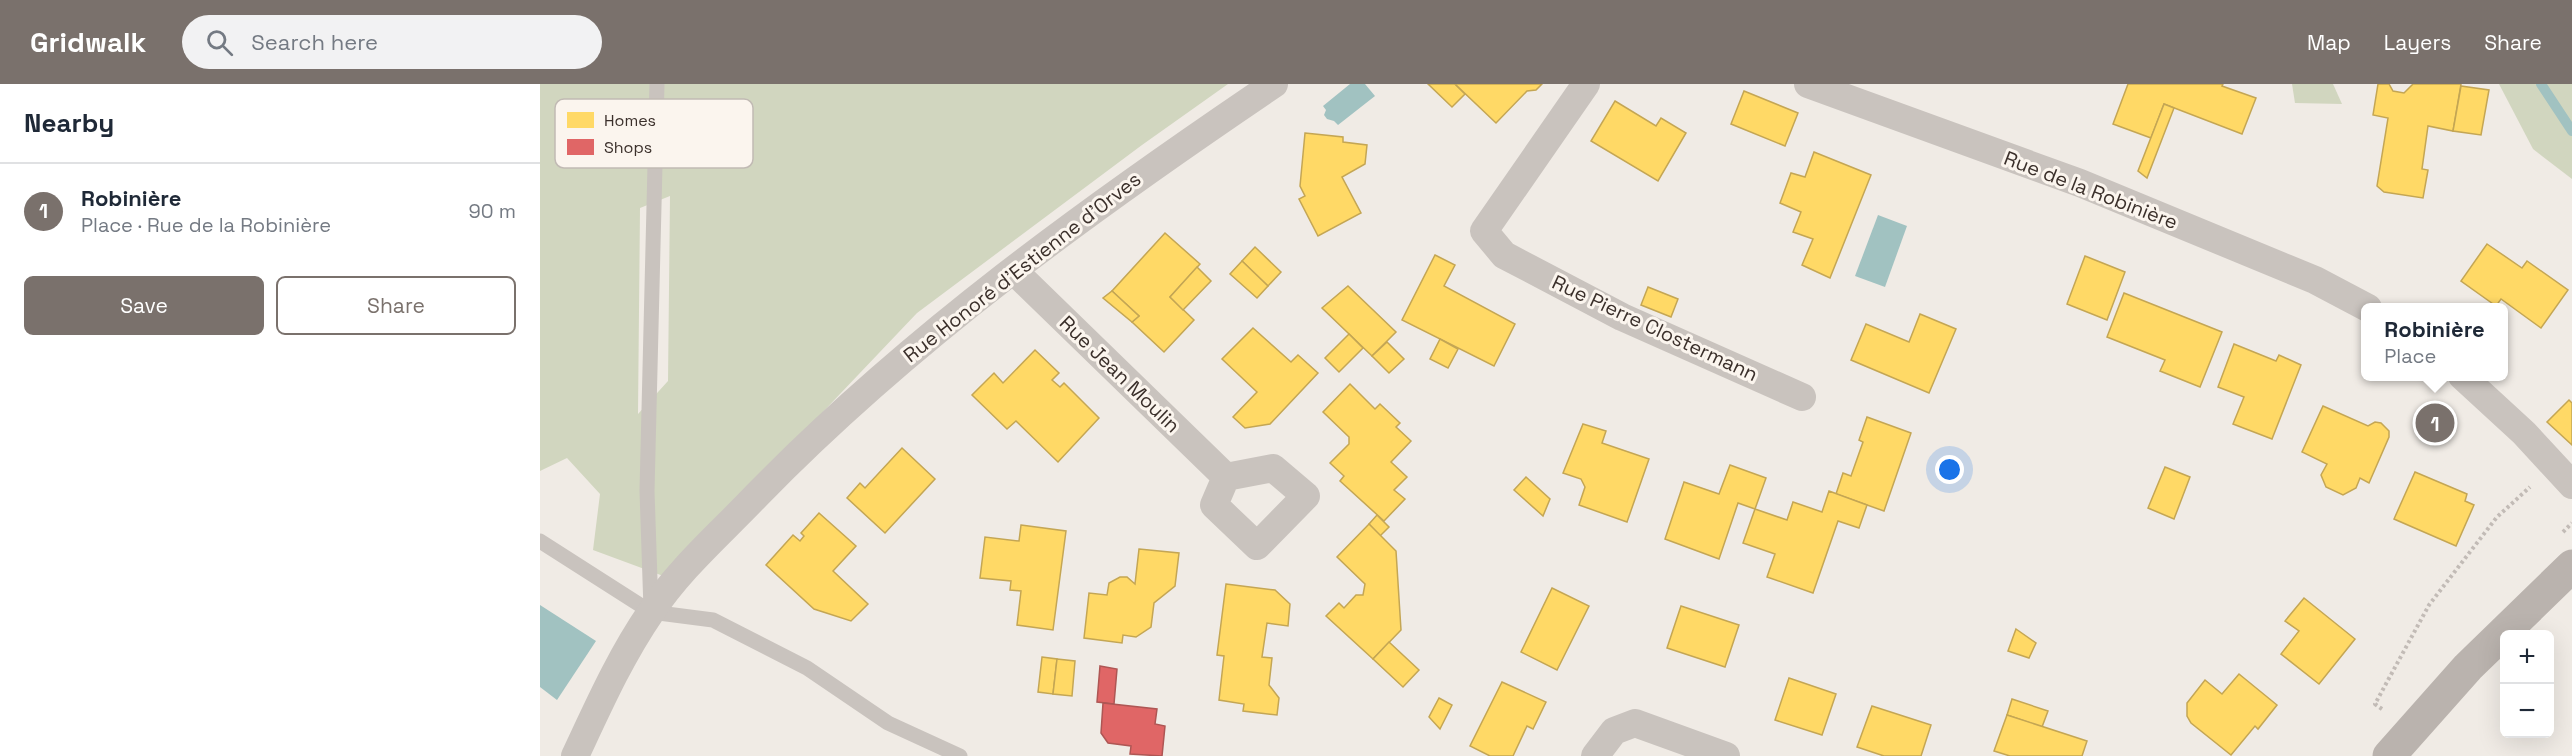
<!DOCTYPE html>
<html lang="en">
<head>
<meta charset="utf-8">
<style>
  :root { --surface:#fff; --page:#f2f2f3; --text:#1f2937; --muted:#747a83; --line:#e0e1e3; --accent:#7a716c }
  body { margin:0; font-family:"Space Grotesk",sans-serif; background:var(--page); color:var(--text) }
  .controls { position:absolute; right:18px; bottom:18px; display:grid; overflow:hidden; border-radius:9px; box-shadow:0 6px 24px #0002 }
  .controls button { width:54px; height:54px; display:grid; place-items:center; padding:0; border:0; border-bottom:2px solid var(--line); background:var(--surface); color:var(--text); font:30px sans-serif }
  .you { position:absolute; left:1410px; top:386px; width:21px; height:21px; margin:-15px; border:4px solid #fff; border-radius:50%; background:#1a73e8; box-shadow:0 0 0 9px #1a73e833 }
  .badge { display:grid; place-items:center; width:39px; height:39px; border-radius:50%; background:var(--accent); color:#fff; font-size:20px; font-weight:700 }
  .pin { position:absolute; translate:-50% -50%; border:3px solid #fff; box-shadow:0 2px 6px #0006 }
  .popup { position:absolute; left:1821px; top:219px; width:147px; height:78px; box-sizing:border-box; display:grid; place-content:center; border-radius:9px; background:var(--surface); filter:drop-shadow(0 2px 4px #0005); font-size:20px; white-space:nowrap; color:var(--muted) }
  .popup b { font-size:22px; color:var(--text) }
  .popup::after { content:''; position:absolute; left:50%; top:100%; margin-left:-12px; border:12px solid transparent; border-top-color:var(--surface) }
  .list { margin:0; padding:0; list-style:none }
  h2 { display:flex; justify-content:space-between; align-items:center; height:78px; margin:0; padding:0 24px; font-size:26px }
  h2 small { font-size:20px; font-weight:400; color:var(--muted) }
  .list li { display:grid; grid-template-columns:39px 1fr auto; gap:18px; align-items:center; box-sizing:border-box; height:96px; padding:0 24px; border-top:2px solid var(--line) }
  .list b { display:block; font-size:22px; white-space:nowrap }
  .list p { margin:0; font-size:20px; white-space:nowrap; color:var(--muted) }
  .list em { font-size:20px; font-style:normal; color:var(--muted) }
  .actions { display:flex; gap:12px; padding:18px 24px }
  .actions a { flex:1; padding:14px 0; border:2px solid var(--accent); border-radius:9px; text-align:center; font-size:21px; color:var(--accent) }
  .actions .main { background:var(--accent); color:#fff }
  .icon { flex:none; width:33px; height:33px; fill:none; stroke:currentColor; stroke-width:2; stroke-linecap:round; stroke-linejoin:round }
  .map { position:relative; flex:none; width:2032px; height:672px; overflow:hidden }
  header { display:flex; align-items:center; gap:36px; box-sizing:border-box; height:84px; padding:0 30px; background:var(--accent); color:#fff }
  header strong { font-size:28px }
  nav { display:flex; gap:33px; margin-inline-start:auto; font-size:21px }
  .search { width:420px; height:54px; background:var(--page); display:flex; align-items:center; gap:15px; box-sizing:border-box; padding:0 21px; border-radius:33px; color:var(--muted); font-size:22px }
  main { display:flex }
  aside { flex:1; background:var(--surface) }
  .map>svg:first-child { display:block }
  .green { fill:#d1d6bf; fill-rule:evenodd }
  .water { fill:#a1c2c1 }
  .homes { fill:#ffd966; stroke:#c4a654; stroke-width:1.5 }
  .shops { fill:#e06666; stroke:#ae5654; stroke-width:1.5 }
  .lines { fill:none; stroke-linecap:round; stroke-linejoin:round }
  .stream { stroke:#a1c2c1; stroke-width:10 }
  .path { stroke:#c2bbb6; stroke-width:4; stroke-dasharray:3 3; stroke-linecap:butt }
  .lane { stroke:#c9c3be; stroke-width:15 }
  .street { stroke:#c9c3be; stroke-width:28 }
  .secondary { stroke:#bab3ae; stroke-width:33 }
  .labels { text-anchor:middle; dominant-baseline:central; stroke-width:6; stroke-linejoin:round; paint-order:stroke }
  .street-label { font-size:20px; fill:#3b302b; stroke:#fbf5ee }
  .key { fill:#fbf5ee; stroke:#c1bab4; stroke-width:1.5 }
  .key-label { font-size:16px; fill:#3b302b }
</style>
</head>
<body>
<header>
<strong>Gridwalk</strong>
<div class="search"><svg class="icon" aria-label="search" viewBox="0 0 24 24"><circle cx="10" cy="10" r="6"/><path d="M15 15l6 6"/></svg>Search here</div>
<nav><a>Map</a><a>Layers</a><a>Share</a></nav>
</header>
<main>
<aside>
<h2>Nearby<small></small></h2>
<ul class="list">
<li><span class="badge">1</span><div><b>Robinière</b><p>Place · Rue de la Robinière</p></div><em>90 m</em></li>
</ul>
<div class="actions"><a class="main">Save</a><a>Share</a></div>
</aside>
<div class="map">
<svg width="2032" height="672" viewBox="0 0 2032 672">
  <rect width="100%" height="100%" fill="#f0ebe5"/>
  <g class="green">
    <path d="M0,0H688L602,61L377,229L126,493L53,466L60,410L27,374L0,387ZM130,112L128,297L98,330L100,124Z"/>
    <polygon points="1752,0 1793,0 1802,20 1755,19"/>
    <polygon points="1959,0 2032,0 2032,95 1993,65"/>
  </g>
  <g class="water">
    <polygon points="810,0 825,0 835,12 798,41 794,37 787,35 784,31 786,26 783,22"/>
    <polygon points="1338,131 1367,142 1345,203 1315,192"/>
    <polygon points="0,521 56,557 17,616 0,603"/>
  </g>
  <g class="homes">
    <polygon points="888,0 915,0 925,10 912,23"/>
    <polygon points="915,0 1002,0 996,6 987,7 956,39"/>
    <polygon points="1588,0 1683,0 1682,2 1716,14 1702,50 1624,20 1611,54 1573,40"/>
    <polygon points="1838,0 1849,0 1853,7 1864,9 1873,0 1921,0 1913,47 1888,42 1882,85 1888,86 1883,114 1844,108 1837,102 1848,34 1833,31"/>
    <polygon points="1921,2 1949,6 1941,51 1913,47"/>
    <polygon points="1204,7 1258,29 1245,62 1191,40"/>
    <polygon points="1075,17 1116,42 1121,34 1146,49 1118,97 1051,57"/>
    <polygon points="1624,20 1634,24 1607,94 1598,87"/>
    <polygon points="765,49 803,53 803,58 827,61 825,80 802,93 821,129 778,152 759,115 765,112 760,102"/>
    <polygon points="1274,68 1331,91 1290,194 1262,181 1273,155 1253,148 1261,128 1240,119 1251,89 1265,93"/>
    <polygon points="625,149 660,180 630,213 654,236 624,268 592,238 599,232 572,207"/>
    <polygon points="1947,160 1982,184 1987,177 2028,206 2001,244 1961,215 1956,222 1921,197"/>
    <polygon points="715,163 741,188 728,202 702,177"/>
    <polygon points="895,171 915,181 904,202 975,240 954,282 862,236"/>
    <polygon points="1545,172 1585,188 1567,236 1527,220"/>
    <polygon points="702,177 728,202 717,214 690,190"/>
    <polygon points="657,183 671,197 643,226 630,213"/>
    <polygon points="808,202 856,248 832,272 782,224"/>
    <polygon points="1108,203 1138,215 1131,233 1101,221"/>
    <polygon points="572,207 599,232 592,238 563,214"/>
    <polygon points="1584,209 1682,248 1660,303 1620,287 1625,276 1567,253"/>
    <polygon points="1380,230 1416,245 1389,309 1311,276 1326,240 1369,258"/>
    <polygon points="713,244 751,278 758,271 778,289 730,340 705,344 693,333 717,308 682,275"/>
    <polygon points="809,250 823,264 799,288 785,274"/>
    <polygon points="900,255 918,265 908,284 890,275"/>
    <polygon points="847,258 864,275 849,289 832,272"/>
    <polygon points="1694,260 1736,277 1739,271 1761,281 1732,355 1693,340 1704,313 1678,303"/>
    <polygon points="495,266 519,289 512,296 520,303 524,299 559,334 518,378 476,337 467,345 432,311 454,289 463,299"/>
    <polygon points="810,300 835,325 840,320 860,339 856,343 871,357 851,378 867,393 854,406 865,415 844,437 800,397 804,392 790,379 809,360 809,353 783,328"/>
    <polygon points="2029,316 2032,319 2032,361 2007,338"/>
    <polygon points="1783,322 1828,342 1835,338 1841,339 1849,347 1849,353 1829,399 1820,394 1816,404 1803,411 1786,403 1781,391 1787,380 1762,368"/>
    <polygon points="1890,326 1907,334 1899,352 1882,345"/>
    <polygon points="1327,333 1371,349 1344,427 1296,410 1303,389 1311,392 1323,358 1319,356"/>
    <polygon points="1043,340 1066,347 1062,359 1109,375 1087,438 1039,421 1045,403 1041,395 1023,389"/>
    <polygon points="362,364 395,395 345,449 307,414 320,399 325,404"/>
    <polygon points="1190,381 1226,394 1215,425 1198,419 1179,475 1125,455 1144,398 1179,410"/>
    <polygon points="1625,383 1650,393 1634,435 1608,424"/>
    <polygon points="1875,388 1927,410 1925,417 1934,421 1916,462 1854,435"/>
    <polygon points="986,393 1010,415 1003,432 974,406"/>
    <polygon points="1289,407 1327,421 1319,444 1298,437 1273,509 1227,493 1235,470 1203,459 1215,425 1247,436 1253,418 1282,428"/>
    <polygon points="279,429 316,462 293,487 328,520 311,537 274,525 226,481 253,451 260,457 264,452 261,449"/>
    <polygon points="837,431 849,443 840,452 829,440"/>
    <polygon points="829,440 856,467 861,546 833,575 786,532 799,519 804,524 816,511 823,511 825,500 797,473"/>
    <polygon points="481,441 526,447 513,546 477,541 481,507 470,506 471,497 440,494 445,453 479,457"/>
    <polygon points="599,465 639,469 635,502 614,519 611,543 596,553 583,551 582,559 544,554 549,509 567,511 569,499 580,493 587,493 595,500"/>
    <polygon points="686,500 735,506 750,520 748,542 727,539 722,573 732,574 729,601 739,614 737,631 703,627 704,620 679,616 684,572 677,571"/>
    <polygon points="1012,504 1049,522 1017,586 981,568"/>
    <polygon points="1764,514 1815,555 1779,600 1741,570 1759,547 1745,537"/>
    <polygon points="1141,522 1199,541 1185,583 1127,564"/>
    <polygon points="1476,545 1496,559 1489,574 1468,567"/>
    <polygon points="849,558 879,586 863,603 833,575"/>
    <polygon points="502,573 517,575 513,610 498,608"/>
    <polygon points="517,575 535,577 532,612 513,610"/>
    <polygon points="1699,590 1737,621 1718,645 1715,642 1691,671 1651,639 1647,632 1647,619 1665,596 1682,610"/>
    <polygon points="1249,594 1296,610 1282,651 1235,636"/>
    <polygon points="962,598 1006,618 993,645 987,642 973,672 950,672 930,662"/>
    <polygon points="899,614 912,621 900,645 889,633"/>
    <polygon points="1472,615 1508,627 1502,643 1467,631"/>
    <polygon points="1332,622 1391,641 1381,672 1344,672 1317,663"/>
    <polygon points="1467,631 1547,657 1542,672 1470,672 1454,667"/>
  </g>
  <g class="shops">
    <polygon points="560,582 577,585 574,620 557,618"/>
    <polygon points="563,619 617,625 615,640 625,642 622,672 590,670 591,662 568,659 561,649"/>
  </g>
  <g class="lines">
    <polyline class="stream" points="2001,0 2032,47"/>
    <g class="path">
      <polyline points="2023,448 2032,439"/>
      <polyline points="1842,625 1835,620 1889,521 1957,433 1990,403"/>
    </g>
    <g class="lane">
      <polyline points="0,457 111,528 173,536 267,584 348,639 420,672"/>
      <polyline points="111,525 107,407 117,0"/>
    </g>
    <g class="street">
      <polyline points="1046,0 944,147 964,171 1082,233 1262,313"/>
      <polyline points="1268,0 1540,99 1775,196 1828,224"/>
      <polyline points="474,187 686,393 674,421 717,462 766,412 733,384 686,393"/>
      <polyline points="1922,292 1984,349 2032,401"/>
      <path d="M35,672C58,623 80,573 111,528C140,484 181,449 217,411C371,253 552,123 734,0"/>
      <polyline points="1055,672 1074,647 1095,639 1186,672"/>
    </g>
    <polyline class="secondary" points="1849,672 1928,583 2032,482"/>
  </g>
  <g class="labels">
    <g class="street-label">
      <text transform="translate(1551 106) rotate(21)">Rue de la Robinière</text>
      <text transform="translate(482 183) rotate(-38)">Rue Honoré d'Estienne d'Orves</text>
      <text transform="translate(1115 244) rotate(25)">Rue Pierre Clostermann</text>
      <text transform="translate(580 290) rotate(44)">Rue Jean Moulin</text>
    </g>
  </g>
  <rect x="15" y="15" width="198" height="69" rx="9" class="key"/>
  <rect x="27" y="28" width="27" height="16" fill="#ffd966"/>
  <rect x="27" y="55" width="27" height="16" fill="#e06666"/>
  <g class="key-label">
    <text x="64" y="42">Homes</text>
    <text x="64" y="69">Shops</text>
  </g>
</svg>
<div class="controls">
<button>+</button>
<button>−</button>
</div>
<div class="you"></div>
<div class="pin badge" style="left:1895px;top:339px">1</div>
<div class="popup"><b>Robinière</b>Place</div>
</div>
</main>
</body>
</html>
